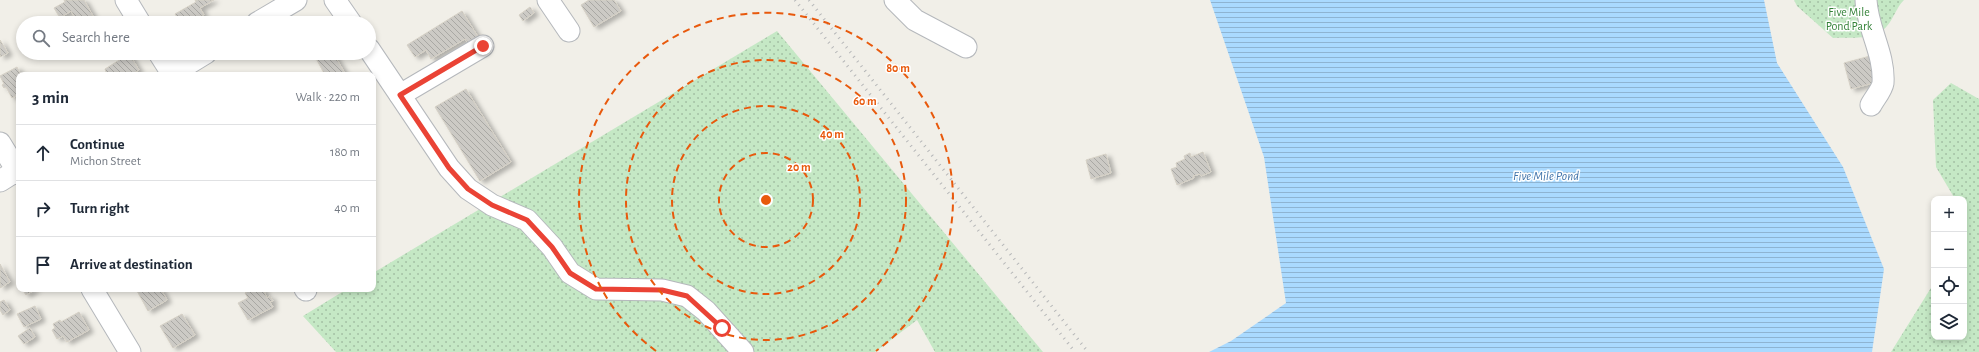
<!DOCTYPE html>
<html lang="en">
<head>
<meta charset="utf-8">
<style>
  :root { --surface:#fff; --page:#f6f6f7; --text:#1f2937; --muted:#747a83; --line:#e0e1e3 }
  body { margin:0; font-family:"Alegreya Sans",sans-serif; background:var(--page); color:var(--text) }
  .controls { position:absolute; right:12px; bottom:12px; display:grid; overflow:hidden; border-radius:8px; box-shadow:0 2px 6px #0003 }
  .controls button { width:36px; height:36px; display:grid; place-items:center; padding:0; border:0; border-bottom:1px solid var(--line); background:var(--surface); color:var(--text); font:20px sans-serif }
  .stop { position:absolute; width:12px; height:12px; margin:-9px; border:3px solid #ea4335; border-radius:50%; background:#fff }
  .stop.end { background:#ea4335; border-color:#fff; box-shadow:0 1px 4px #0008 }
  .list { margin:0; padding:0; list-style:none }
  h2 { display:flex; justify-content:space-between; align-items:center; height:52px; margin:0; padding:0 16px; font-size:17px }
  h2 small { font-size:13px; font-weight:400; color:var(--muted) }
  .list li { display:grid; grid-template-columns:26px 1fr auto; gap:12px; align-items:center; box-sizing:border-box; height:56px; padding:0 16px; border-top:1px solid var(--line) }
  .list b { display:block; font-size:15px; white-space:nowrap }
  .list p { margin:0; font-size:13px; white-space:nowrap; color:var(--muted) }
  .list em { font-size:13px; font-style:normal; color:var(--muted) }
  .icon { flex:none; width:22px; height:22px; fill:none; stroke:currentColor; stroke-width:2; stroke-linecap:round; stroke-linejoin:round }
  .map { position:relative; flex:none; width:1979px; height:352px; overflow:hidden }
  .search { position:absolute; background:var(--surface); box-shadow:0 2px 6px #0003; left:16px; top:16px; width:360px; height:44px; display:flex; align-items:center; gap:10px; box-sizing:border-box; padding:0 14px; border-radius:22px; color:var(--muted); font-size:15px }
  .panel { position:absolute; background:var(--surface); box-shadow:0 2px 6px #0003; left:16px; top:72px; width:360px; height:220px; border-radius:8px }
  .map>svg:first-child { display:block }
  .park { fill:url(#park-dots) }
  .water { fill:url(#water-rules) }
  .building { fill:url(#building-back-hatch); stroke:#d6d1c6; filter:url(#shadow) }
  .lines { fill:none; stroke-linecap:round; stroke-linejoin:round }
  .minor-casing { stroke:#b5b8bc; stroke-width:23 }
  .minor { stroke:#fff; stroke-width:21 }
  .rail { stroke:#b6b7b8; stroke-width:3; stroke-dasharray:1 5; stroke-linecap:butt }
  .route { stroke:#ea4335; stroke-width:5 }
  .ring { fill:none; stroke:#e8590c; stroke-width:2; stroke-dasharray:7 5 }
  .labels { text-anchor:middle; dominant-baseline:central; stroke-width:3; stroke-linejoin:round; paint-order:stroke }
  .park-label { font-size:12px; fill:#348238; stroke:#fff }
  .water-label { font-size:13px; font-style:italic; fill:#4174aa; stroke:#fff }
  .centre { fill:#e8590c; stroke:#fff; stroke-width:2 }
  .ring-label { font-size:12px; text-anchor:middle; font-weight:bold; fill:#e8590c; stroke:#fff; stroke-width:3; stroke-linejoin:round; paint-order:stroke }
</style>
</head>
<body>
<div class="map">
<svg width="1979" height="352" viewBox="0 0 1979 352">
  <defs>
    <pattern id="park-dots" width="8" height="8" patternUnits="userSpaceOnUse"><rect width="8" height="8" fill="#c5e8c5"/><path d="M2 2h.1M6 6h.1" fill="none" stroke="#a3c0a4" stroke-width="1.8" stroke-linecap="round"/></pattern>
    <pattern id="water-rules" width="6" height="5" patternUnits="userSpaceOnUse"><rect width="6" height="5" fill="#aadaff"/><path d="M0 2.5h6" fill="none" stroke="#8eb4d2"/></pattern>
    <pattern id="building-back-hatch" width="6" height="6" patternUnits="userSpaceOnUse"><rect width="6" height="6" fill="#cccac5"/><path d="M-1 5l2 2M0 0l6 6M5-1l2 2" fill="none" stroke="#a9a8a4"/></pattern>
    <filter id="shadow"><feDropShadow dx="4.5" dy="2.5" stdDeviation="2" flood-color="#0004"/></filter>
  </defs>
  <rect width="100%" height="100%" fill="#f1efe8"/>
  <g class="park">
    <path d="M1794,0H1904C1896,8 1894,18 1887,26C1875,41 1851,37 1833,38L1797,6Z"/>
    <polygon points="777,31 1043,352 935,352 917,320 875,352 336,352 303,316 347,289 373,289 373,273"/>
    <polygon points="1951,83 1979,99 1979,352 1891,352 1934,283 1934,337 1964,337 1964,199 1955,199 1936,167 1933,100"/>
  </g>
  <polygon class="water" points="1210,0 1764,0 1777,63 1843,167 1884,269 1872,352 1209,352 1231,341 1286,303 1264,157"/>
  <g class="building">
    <polygon points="64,0 84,0 93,16 81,23 78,23 71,11 60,18 54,8 65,2"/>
    <polygon points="195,0 214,0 200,8 204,15 196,19 197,21 193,23 181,23 175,14 196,2"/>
    <polygon points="589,0 614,0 621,11 594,27 581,5"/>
    <polygon points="530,7 534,13 523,21 519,15"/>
    <polygon points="462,11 480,40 470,46 465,39 431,59 426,50 415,57 407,45"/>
    <polygon points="0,40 8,53 0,57"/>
    <polygon points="313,53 333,53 346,75 325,75"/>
    <polygon points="129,54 139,70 131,75 107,75 105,69"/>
    <polygon points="1870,56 1877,82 1851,89 1844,63"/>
    <polygon points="17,67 21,75 24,73 25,75 19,75 19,94 12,98 6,87 4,88 2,85 4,84 0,76"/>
    <polygon points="466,89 511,162 480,181 435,107"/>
    <polygon points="1203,152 1211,172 1201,176 1200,174 1193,176 1194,178 1177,185 1171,169 1177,167 1176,163 1185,159 1184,156 1190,153 1191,157"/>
    <polygon points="1106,154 1111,173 1091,179 1086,160"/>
    <polygon points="0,264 10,282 0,288"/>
    <polygon points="22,289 36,289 26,295"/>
    <polygon points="136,289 161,289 167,300 148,311"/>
    <polygon points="252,289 263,289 267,298 270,296 273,301 270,302 273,307 248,320 238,303 248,298 245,293"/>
    <polygon points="4,300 10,310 3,315 0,310 0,302"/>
    <polygon points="35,306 41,319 24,327 17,314"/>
    <polygon points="79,312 89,330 67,342 63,336 57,339 52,330 55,328 53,324 60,320 61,322"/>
    <polygon points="182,314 195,335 173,348 160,326"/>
    <polygon points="30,328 35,337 24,344 18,336"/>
  </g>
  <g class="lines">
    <defs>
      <g id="minor">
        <polyline points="126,0 140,23"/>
        <polyline points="335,0 351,23"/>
        <polyline points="548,0 569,31"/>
        <polyline points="895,0 915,20 966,47"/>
        <path d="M1866,0C1867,28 1885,54 1883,83C1882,90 1874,99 1871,105"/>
        <polyline points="257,23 296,0"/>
        <polyline points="369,49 449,168 468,189 492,205 527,220 552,247 570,273 596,289 662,290 687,296 706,311 743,352"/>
        <polyline points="159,53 173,75"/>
        <polyline points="170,75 206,53"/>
        <polyline points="400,95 483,46"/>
        <polyline points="0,143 19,174"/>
        <polyline points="0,181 19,169"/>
        <polyline points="92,289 130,352"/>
        <polyline points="305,289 306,290"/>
      </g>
    </defs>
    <use href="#minor" class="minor-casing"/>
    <use href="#minor" class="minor"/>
    <g class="rail">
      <polyline points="795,0 1075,352"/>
      <polyline points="809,0 1088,352"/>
    </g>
  </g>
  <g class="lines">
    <polyline class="route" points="483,46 400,95 449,168 468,189 492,205 527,220 552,247 570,273 596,289 662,290 687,296 722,328"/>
  </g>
  <g class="ring">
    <circle cx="766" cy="200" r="47"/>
    <circle cx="766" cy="200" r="94"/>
    <circle cx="766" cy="200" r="140"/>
    <path d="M656 351A187 187 0 1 1 876 351"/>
  </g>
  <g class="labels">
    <g class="park-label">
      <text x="1849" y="12">Five Mile<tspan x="1849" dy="14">Pond Park</tspan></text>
    </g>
    <g class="water-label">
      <text x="1546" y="176">Five Mile Pond</text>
    </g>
  </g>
  <circle cx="766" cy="200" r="6" class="centre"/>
  <g class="ring-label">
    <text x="898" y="72">80 m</text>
    <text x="865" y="105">60 m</text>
    <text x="832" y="138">40 m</text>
    <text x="799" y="171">20 m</text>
  </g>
</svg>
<div class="controls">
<button>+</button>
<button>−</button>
<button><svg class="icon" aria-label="locate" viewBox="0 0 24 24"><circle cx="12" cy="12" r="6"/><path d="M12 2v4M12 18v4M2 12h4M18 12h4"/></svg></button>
<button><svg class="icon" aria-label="layers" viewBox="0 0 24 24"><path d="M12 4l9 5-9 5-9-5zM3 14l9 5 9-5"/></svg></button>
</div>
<div class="stop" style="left:722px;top:328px"></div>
<div class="stop end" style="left:483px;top:46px"></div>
<div class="search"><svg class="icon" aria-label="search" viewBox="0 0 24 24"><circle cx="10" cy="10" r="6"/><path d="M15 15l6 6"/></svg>Search here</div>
<section class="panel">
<h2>3 min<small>Walk · 220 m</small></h2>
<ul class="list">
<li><svg class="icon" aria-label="ahead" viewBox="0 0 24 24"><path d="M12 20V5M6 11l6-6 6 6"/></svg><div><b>Continue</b><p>Michon Street</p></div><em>180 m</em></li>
<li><svg class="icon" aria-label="right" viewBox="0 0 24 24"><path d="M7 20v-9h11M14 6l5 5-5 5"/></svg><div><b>Turn right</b></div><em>40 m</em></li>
<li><svg class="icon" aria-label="arrive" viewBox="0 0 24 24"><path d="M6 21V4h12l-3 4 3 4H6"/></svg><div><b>Arrive at destination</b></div></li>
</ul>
</section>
</div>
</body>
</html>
